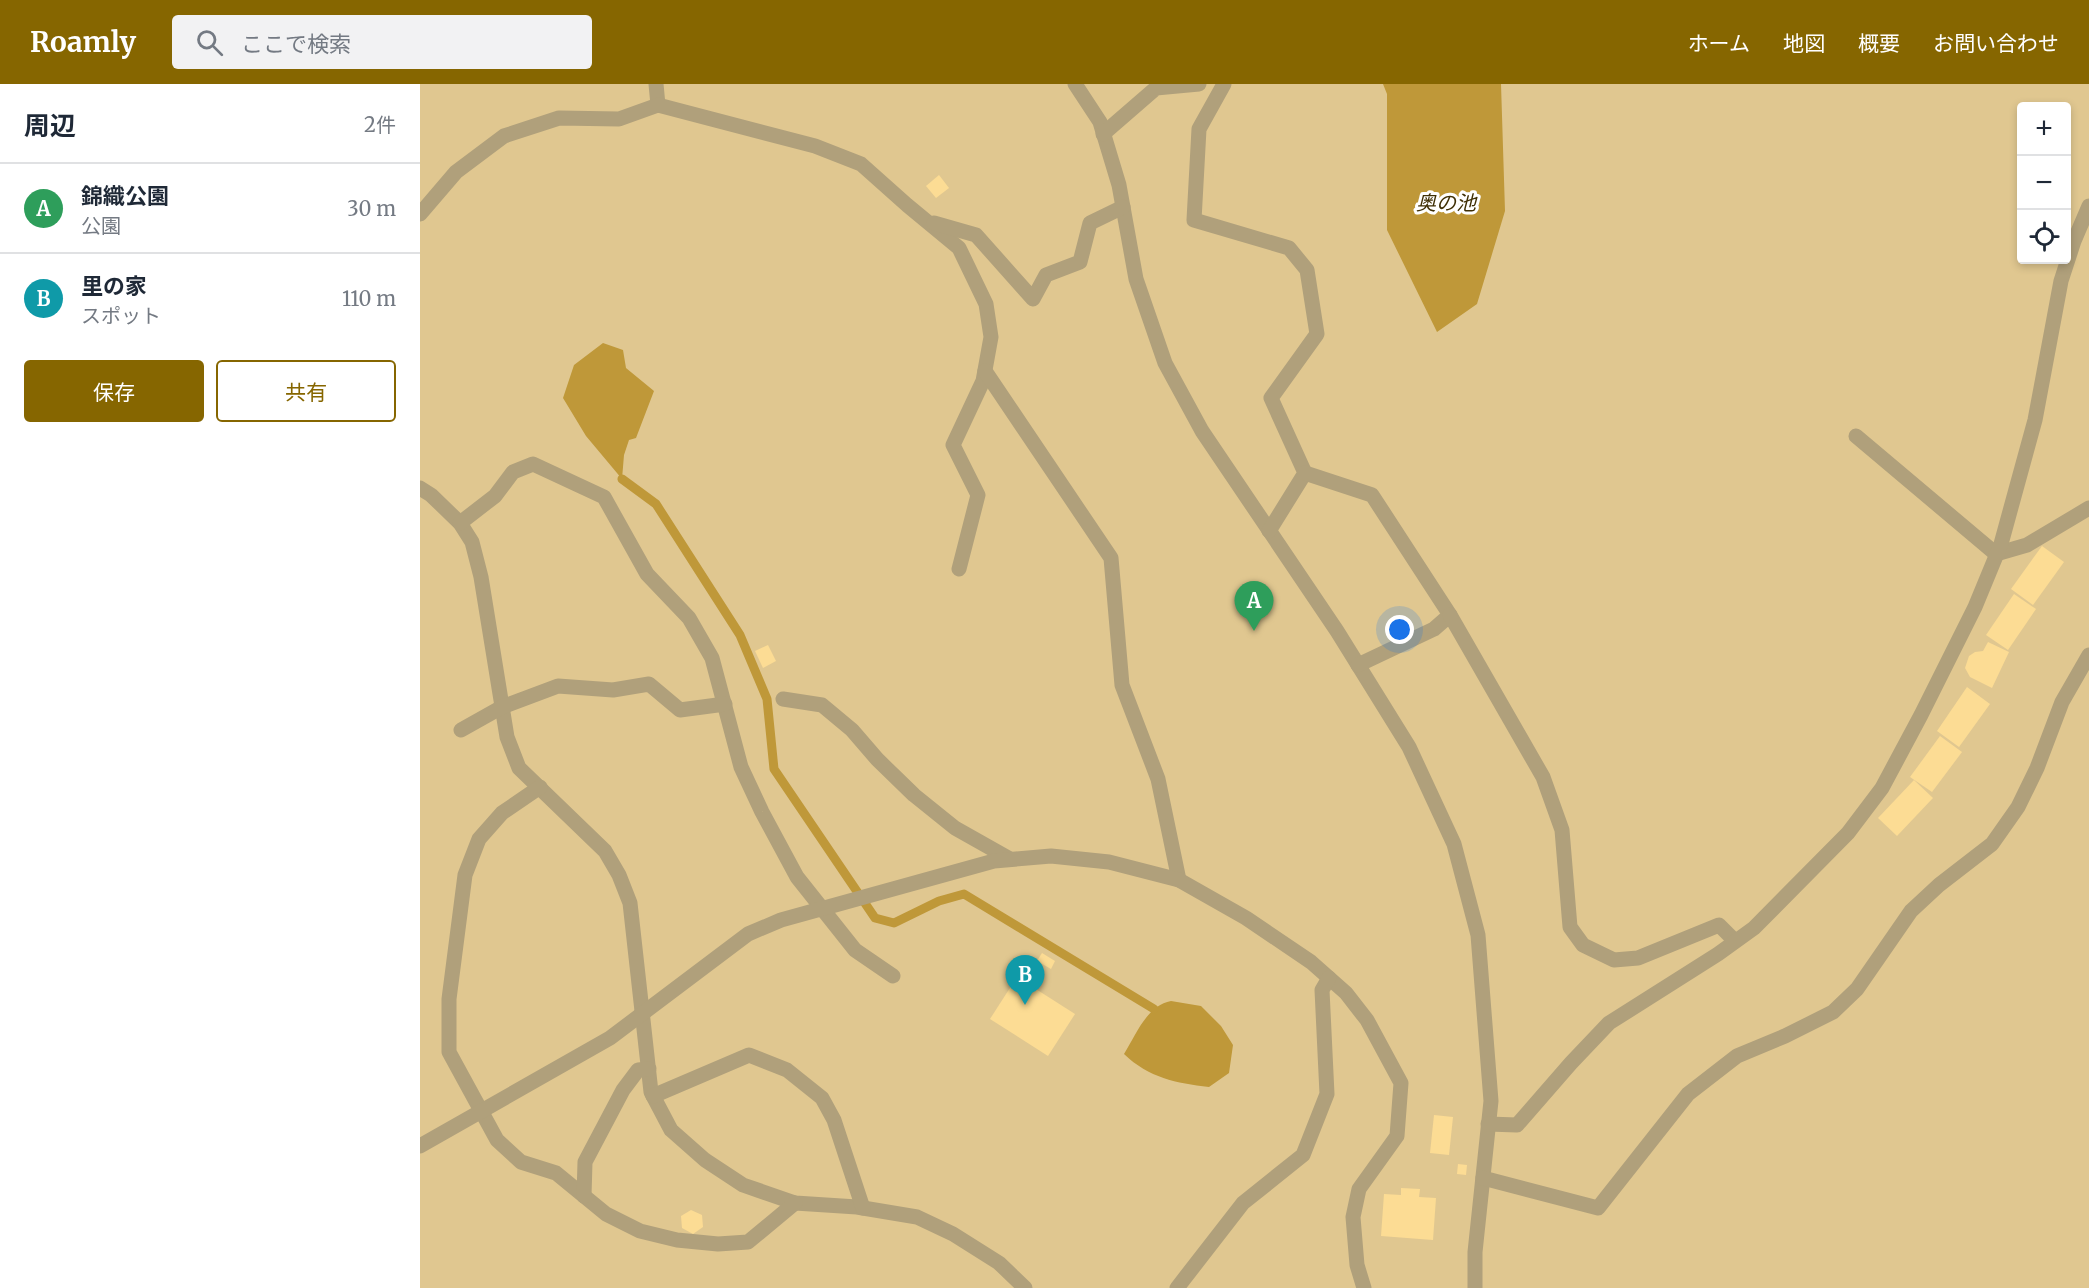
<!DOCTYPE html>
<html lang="ja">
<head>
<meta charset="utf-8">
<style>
  :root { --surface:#fff; --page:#f2f2f3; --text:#1f2937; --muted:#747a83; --line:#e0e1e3; --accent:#866600 }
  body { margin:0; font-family:Merriweather,"Noto Sans JP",serif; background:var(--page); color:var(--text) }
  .controls { position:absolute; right:18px; top:18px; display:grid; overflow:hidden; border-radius:6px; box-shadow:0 3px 9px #0003 }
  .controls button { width:54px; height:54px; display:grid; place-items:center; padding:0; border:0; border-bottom:2px solid var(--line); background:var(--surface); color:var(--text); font:30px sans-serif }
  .you { position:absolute; left:980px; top:546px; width:21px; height:21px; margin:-15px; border:4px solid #fff; border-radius:50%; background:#1a73e8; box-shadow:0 0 0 9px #1a73e833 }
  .badge { display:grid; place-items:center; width:39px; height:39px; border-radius:50%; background:var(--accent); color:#fff; font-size:20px; font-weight:700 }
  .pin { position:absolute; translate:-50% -50px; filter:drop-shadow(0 2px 3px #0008) }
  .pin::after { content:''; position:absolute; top:32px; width:21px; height:18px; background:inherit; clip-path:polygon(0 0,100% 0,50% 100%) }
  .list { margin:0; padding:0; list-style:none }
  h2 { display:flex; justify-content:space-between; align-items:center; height:78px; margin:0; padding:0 24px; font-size:26px }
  h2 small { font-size:20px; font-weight:400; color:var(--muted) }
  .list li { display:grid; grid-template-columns:39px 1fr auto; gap:18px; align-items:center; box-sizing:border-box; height:90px; padding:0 24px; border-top:2px solid var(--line) }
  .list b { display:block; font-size:22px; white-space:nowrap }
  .list p { margin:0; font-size:20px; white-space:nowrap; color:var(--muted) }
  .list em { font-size:20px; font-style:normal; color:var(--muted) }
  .actions { display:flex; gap:12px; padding:18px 24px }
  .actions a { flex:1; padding:14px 0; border:2px solid var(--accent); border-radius:6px; text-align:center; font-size:21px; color:var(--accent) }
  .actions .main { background:var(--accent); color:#fff }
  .icon { flex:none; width:33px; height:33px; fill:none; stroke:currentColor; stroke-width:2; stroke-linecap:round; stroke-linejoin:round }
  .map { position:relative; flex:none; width:1669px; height:1204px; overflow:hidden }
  header { display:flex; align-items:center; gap:36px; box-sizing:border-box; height:84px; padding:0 30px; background:var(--accent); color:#fff }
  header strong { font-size:28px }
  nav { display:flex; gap:33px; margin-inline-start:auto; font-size:21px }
  .search { width:420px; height:54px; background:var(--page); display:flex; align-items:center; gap:15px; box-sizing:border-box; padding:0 21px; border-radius:6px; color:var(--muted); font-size:22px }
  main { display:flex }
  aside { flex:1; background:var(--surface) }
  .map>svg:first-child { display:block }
  .green { fill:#e0c790; fill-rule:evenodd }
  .water { fill:#bf9839 }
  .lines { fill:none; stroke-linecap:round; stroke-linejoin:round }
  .stream { stroke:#bf9839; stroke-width:9 }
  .building { fill:#fcdc94 }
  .minor { stroke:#b0a07b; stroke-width:15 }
  .labels { text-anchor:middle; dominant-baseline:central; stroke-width:6; stroke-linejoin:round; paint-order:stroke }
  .water-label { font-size:20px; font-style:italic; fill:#3f2f05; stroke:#fff }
</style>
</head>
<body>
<header>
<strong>Roamly</strong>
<div class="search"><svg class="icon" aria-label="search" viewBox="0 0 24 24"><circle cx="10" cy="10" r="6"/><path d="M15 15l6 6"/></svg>ここで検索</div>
<nav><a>ホーム</a><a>地図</a><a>概要</a><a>お問い合わせ</a></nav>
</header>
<main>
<aside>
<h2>周辺<small>2件</small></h2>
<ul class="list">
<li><span class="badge" style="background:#2e9e5b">A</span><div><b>錦織公園</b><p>公園</p></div><em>30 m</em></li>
<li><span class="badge" style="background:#0f9aa8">B</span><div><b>里の家</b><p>スポット</p></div><em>110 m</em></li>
</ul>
<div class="actions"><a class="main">保存</a><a>共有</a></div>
</aside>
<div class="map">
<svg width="1669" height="1204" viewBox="0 0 1669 1204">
  <rect width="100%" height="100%" fill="#fcf4e0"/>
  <path class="green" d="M0,0H1669V1204H0ZM1602,22H1646V176H1602Z"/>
  <g class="water">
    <polygon points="963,0 1081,0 1085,127 1057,220 1017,248 967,146 967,10"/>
    <polygon points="183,259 203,266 206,284 234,307 216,354 209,356 204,371 202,395 166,352 143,314 154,281"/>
    <path d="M751,917L781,922L801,942L813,961L809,989L789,1003C756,999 729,994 704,970C716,951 727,921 751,917Z"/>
  </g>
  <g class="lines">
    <polyline class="stream" points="202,395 236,420 320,551 347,615 354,685 455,834 474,839 519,817 544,810 734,925"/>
  </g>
  <g class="building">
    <polygon points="519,91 529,104 516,114 506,102"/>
    <polygon points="1622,462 1644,478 1613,521 1591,505"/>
    <polygon points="1594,510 1616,525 1588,566 1566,551"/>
    <polygon points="1568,558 1589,568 1572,604 1550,593 1545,584 1549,572 1555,568 1563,567"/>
    <polygon points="348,561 356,577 343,584 335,567"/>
    <polygon points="1547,603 1570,620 1539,663 1517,647"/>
    <polygon points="1520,652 1542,668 1512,708 1490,693"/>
    <polygon points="1494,696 1513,714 1477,752 1458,734"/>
    <polygon points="622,869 635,877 631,885 617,877"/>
    <polygon points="597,893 655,930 628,972 570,935"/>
    <polygon points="1014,1031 1033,1033 1029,1071 1010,1069"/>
    <polygon points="1038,1080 1047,1081 1046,1091 1037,1090"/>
    <polygon points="981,1104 1000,1105 999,1113 1016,1114 1013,1156 961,1152 964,1110 981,1111"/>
    <polygon points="271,1126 282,1131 283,1143 273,1150 262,1144 261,1132"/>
  </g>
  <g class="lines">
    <g class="minor">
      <polyline points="236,0 238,21"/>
      <polyline points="655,0 680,38 699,101 716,195 745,279 782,347 917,547 989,663 1034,760 1058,851 1071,1017 1055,1168 1055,1204"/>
      <polyline points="804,0 779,45 774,136 869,164 887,186 897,250 851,314 885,389 849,447"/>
      <polyline points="683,50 736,4 779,0"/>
      <polyline points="0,130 36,88 84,52 139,34 199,35 238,21 395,62 441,80 487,121 539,164 566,220 571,253 563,297 533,361 558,411 539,485"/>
      <polyline points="514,139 556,151 613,215 626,191 660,178 670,139 703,123"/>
      <polyline points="565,287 691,474 702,601 738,695 759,796"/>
      <polyline points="1436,352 1576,470"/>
      <polyline points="885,389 952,411 1030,531 1014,545 938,581"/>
      <polyline points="0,404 11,411 40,439 52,458 61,493 87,653 99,684 185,767 199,791 210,819 231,1008 251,1046 285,1076 323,1101 375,1119 437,1123 497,1133 533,1150 579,1179 605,1204"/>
      <polyline points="40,439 75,412 93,388 113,380 184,413 227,490 269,534 292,574 321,683 342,728 377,793 435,866 473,892"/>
      <polyline points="1576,470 1607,461 1669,424"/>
      <polyline points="1030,531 1123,693 1142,746 1150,843 1163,861 1194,876 1218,874 1299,841 1315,857"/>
      <polyline points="363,615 402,621 432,646 457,675 494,711 535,744 590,775"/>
      <polyline points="41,646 82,623 138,602 193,606 229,600 260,626 305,620"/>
      <polyline points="120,703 82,729 59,755 45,791 29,915 29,968 77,1056 101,1078 136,1089 186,1130 220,1147 257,1156 298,1160 328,1158 375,1119"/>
      <polyline points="233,1012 329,971 367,986 402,1014 414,1036 443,1124"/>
      <polyline points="1068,1040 1097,1041 1151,979 1189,939 1298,870 1334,844 1428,749 1462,704 1501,631 1555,523 1581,460 1615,336 1641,197 1654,157 1669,122"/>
      <polyline points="0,1062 190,954 328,850 361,836 574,777 631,772 689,778 759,796 826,834 891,878 926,909 947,936 981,999 977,1052 939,1105 933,1133 937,1181 944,1204"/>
      <polyline points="1063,1094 1178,1124 1268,1010 1317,972 1365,952 1413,928 1437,905 1491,827 1519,801 1572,760 1598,723 1617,684 1642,618 1669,571"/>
      <polyline points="164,1112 165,1078 203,1006 218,986 229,985"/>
      <polyline points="757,1204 823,1119 883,1071 907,1010 902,906 909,894"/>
    </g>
  </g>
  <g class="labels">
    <g class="water-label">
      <text x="1026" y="118">奥の池</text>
    </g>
  </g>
</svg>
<div class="controls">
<button>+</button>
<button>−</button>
<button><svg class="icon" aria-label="locate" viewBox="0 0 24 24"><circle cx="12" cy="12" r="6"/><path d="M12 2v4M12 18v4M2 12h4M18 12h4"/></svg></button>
</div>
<div class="you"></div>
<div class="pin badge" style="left:834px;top:547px;background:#2e9e5b">A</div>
<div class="pin badge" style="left:605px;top:921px;background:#0f9aa8">B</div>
</div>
</main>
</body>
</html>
